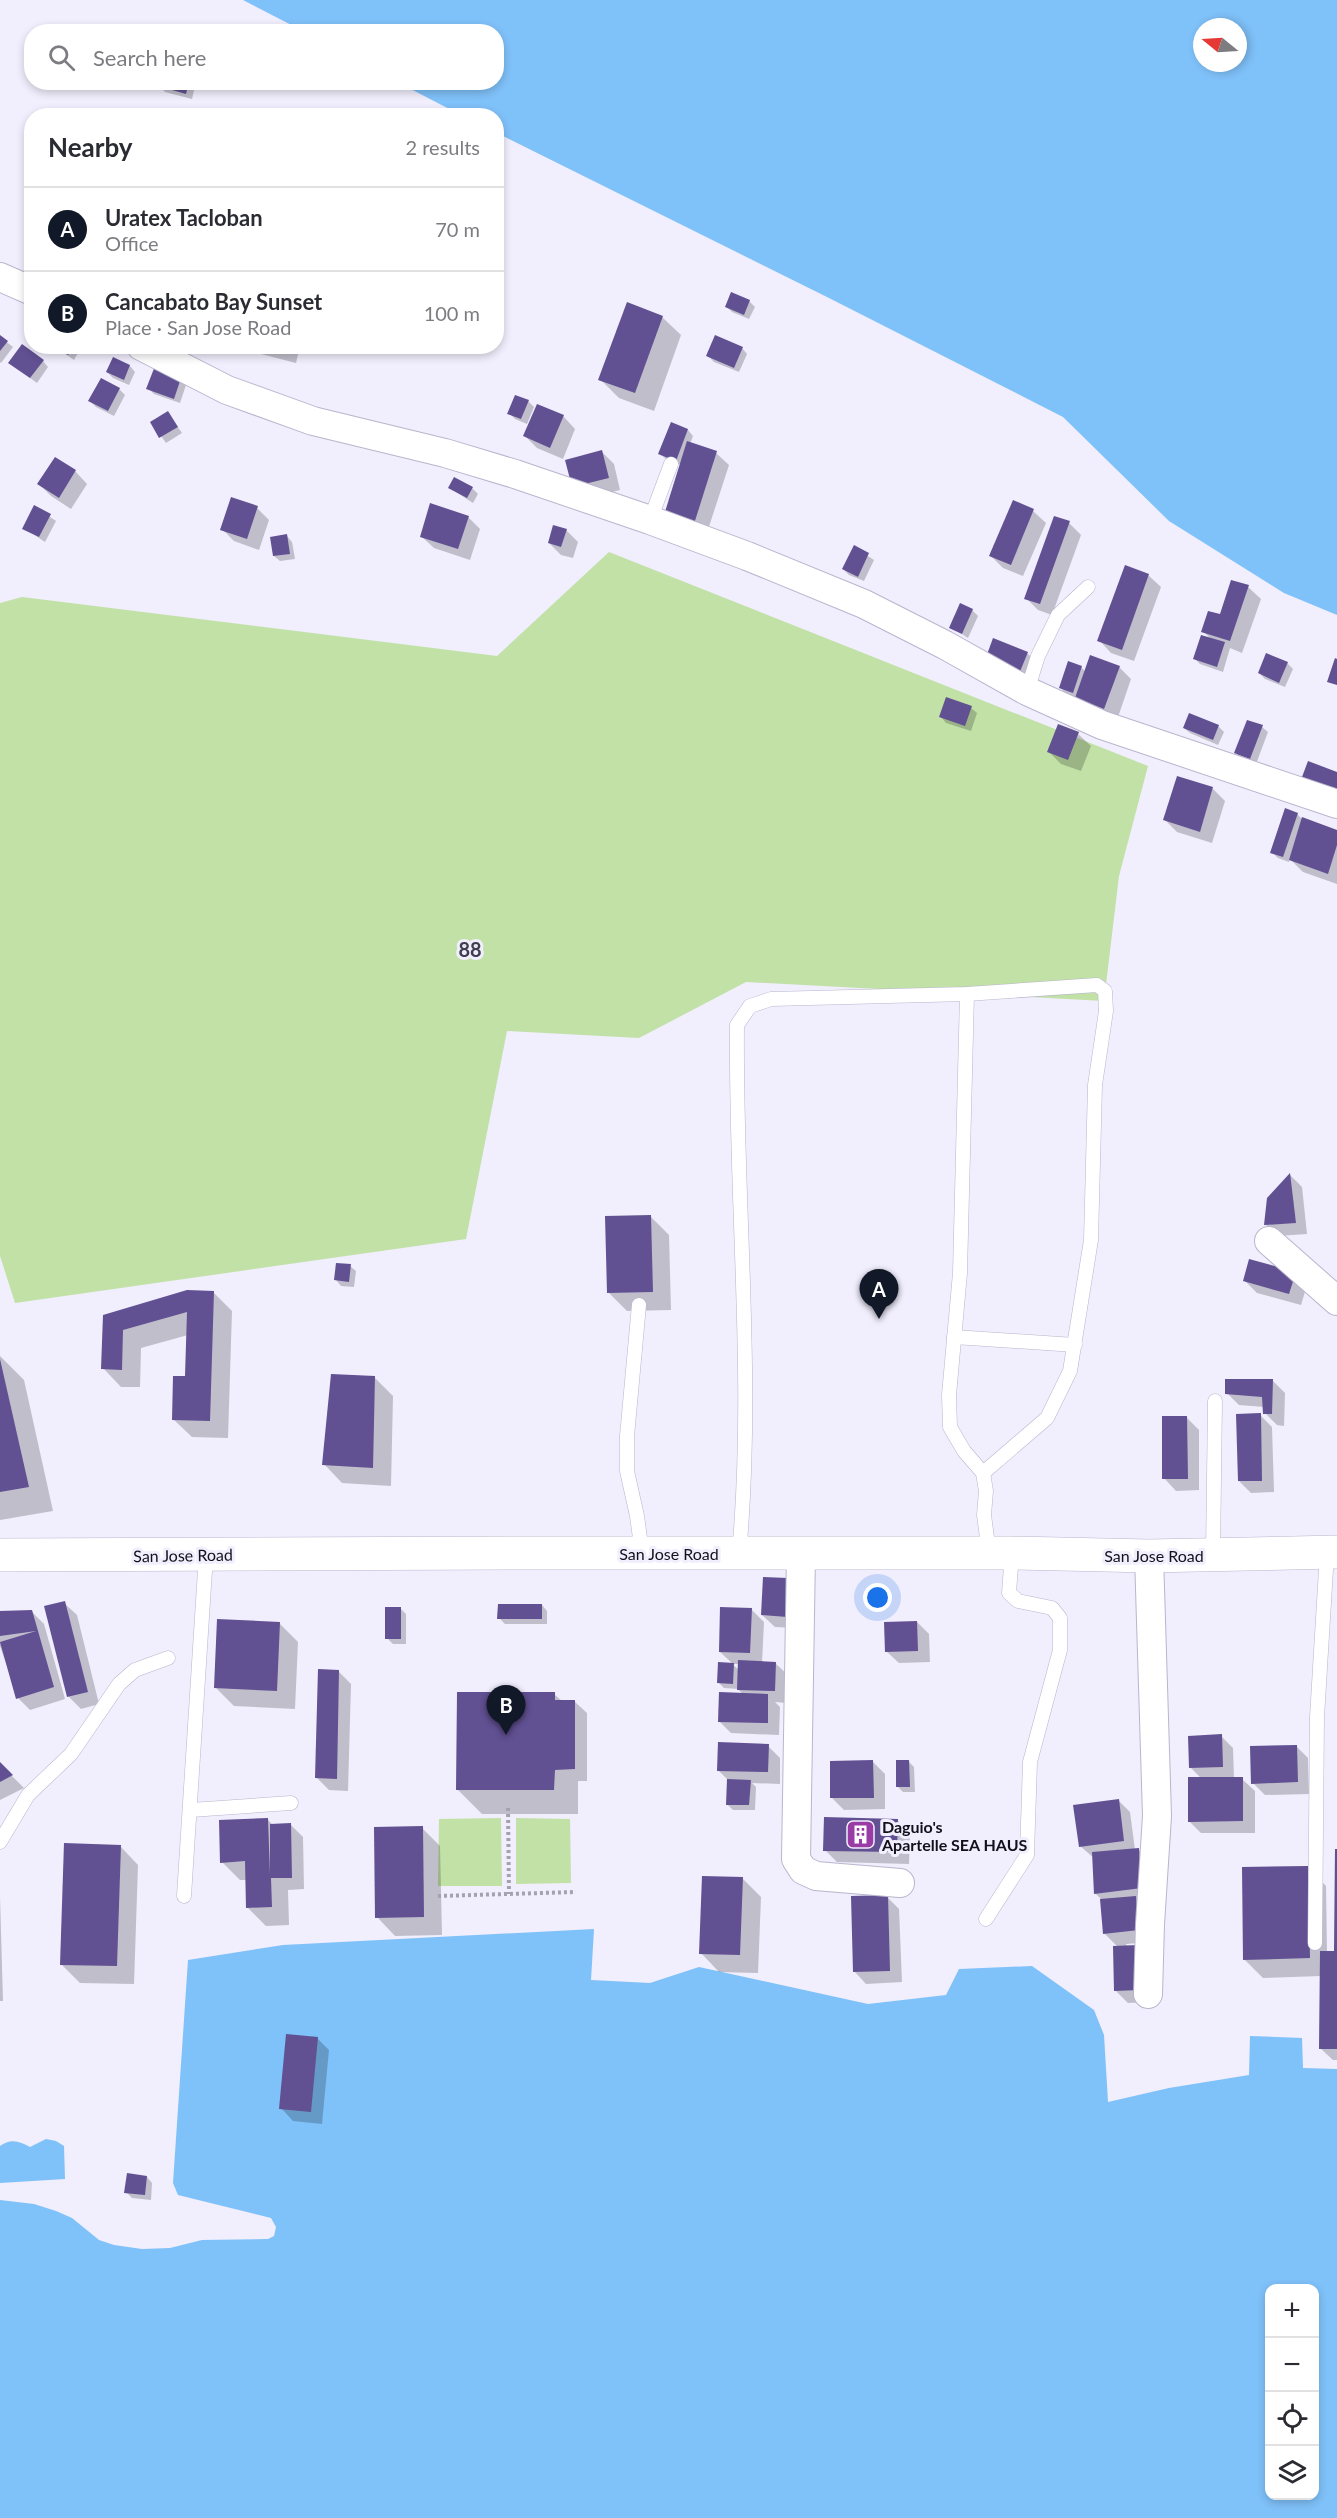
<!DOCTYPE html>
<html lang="en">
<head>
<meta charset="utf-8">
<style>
  :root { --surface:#fff; --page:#f7f7f7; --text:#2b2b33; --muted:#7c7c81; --line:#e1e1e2; --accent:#111827 }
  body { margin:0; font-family:Lato,sans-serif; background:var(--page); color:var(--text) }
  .controls { position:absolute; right:18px; bottom:18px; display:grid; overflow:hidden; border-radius:12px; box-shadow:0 3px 9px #0003 }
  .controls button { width:54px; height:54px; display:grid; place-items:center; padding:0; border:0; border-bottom:2px solid var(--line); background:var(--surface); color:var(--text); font:30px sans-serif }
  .compass { position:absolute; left:1193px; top:18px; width:54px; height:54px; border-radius:50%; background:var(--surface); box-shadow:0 3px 9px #0003; rotate:288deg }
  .you { position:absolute; left:878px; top:1598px; width:21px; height:21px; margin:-15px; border:4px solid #fff; border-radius:50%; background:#1a73e8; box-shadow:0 0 0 9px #1a73e833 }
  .badge { display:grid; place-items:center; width:39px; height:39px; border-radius:50%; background:var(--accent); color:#fff; font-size:20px; font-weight:700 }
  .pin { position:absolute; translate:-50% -50px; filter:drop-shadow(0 2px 3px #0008) }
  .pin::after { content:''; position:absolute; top:32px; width:21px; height:18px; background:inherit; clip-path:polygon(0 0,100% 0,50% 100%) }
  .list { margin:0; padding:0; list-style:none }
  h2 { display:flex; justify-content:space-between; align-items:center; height:78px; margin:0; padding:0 24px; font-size:26px }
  h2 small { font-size:20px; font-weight:400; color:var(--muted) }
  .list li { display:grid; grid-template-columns:39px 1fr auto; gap:18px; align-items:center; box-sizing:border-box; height:84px; padding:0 24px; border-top:2px solid var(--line) }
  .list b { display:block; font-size:22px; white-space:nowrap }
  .list p { margin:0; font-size:20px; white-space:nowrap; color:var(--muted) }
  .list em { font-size:20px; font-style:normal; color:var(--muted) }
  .icon { flex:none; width:33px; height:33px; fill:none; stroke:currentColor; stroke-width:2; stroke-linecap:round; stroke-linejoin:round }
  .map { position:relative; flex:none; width:1337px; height:2518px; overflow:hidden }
  .search { position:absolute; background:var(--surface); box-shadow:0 3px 9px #0003; left:24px; top:24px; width:480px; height:66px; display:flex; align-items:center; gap:15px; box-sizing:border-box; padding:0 21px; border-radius:24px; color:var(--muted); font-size:22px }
  .panel { position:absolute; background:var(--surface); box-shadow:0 3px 9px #0003; left:24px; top:108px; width:480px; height:246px; border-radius:24px }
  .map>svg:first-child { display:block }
  .green { fill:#c1e1a7 }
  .water { fill:#7fc1f9; fill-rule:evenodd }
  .shadow { fill:#0003; fill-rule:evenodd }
  .building { fill:#615092 }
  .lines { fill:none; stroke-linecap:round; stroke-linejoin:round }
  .service-casing { stroke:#b9b5cd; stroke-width:15 }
  .minor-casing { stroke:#b9b5cd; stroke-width:30 }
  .secondary-casing { stroke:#b9b5cd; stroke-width:34 }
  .path { stroke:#a5a2af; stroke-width:4; stroke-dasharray:3 3; stroke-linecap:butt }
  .service { stroke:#fff; stroke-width:14 }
  .minor { stroke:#fff; stroke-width:28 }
  .secondary { stroke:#fff; stroke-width:33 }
  .labels { text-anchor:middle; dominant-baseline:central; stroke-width:6; stroke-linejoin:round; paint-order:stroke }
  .street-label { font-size:16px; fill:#121018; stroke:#f1eefd }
  .poi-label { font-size:16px; font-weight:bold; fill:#121018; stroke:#f1eefd; text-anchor:start }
  .quarter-label { font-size:20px; font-weight:bold; fill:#413d51; stroke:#f1eefd }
</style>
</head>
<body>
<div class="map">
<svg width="1337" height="2518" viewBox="0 0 1337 2518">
  <rect width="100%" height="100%" fill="#f1eefd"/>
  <g class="green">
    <polygon points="609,552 1148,766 1119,876 1104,1001 746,982 639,1038 507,1031 466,1239 15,1303 0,1256 0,603 22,597 497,656"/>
    <polygon points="501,1818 502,1886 438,1886 439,1819"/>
    <polygon points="516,1818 570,1819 571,1883 516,1884"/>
  </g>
  <g class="water">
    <path d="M243,0H1337V615L1284,593L1169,521L1063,417L829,298L497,133L496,116L461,115L399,83L496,82V32L303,31ZM1202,27H1238V63H1202Z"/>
    <path d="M594,1929L591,1980L650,1983L699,1967L868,2004L946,1995L959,1969L1032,1966L1094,2010L1104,2035L1108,2102L1169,2088L1249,2075L1250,2036L1302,2038L1303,2068L1337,2069V2518H0V2200L34,2204L56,2211L72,2218L99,2240L114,2245L142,2249L170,2248L202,2240L268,2239L274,2236L276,2227L271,2218L178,2195L173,2183L188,1960L283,1945ZM1270,2288H1314V2496H1270Z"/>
    <path d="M46,2139L56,2141L64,2146L65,2179L0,2183V2146C10,2138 20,2141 30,2147Z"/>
  </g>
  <g class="shadow">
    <polygon points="160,82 196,82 192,99 165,92 159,86"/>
    <polygon points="749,301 755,307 749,319 732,312 726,306"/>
    <polygon points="662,317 681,335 654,411 619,398 600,379"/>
    <polygon points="0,337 13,347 1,363 0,362"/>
    <polygon points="54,346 82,346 74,360"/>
    <polygon points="245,346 300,346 296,363 249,351"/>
    <polygon points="742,348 747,354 739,372 714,362 708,356"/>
    <polygon points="114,359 130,366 135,372 129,385 113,378 107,372"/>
    <polygon points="43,361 48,367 37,383 16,368"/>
    <polygon points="155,368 187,382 180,403 154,394 148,388"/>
    <polygon points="101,380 119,389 125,395 114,416 96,407 90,401"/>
    <polygon points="528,401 534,407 527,424 515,419 509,413"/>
    <polygon points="168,413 182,433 166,443 152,423"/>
    <polygon points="563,416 575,429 563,459 537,448 525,436"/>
    <polygon points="672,424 688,430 693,436 690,444 716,453 729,465 706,536 678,527 681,465 666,459 660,454"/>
    <polygon points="602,452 614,464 620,490 585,499 573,487"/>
    <polygon points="75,471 87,484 71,509 51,496 39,484"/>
    <polygon points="450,488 472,488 478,494 473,503"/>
    <polygon points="1013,502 1033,511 1046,523 1023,576 1003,568 991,556"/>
    <polygon points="35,507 56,521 45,542 24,528"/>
    <polygon points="257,508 269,520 259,550 234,541 222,529"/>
    <polygon points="468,517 480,529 470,560 434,548 421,536"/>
    <polygon points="1069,523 1081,535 1052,615 1038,610 1026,598"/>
    <polygon points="566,530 578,542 573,558 561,555 549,543"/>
    <polygon points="287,536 292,542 295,559 280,561 274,556"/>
    <polygon points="854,547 874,560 864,581 849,575 843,569"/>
    <polygon points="1148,575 1161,587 1134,661 1111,653 1099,640"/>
    <polygon points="1232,582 1248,587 1261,599 1242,653 1230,648 1223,672 1200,664 1195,659 1211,639 1203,631 1221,616"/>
    <polygon points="972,610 978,616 968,638 951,627"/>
    <polygon points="1027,653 1039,665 1031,685 998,672"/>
    <polygon points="1287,663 1293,669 1285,687 1265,679 1259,673"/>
    <polygon points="1081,667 1086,672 1119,667 1131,679 1117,720 1066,694 1061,688"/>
    <polygon points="971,708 977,713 971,731 946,723 941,717"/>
    <polygon points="1059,726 1078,734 1091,746 1081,771 1061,764 1049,752"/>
    <polygon points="1218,726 1224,732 1218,745 1190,733 1184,728"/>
    <polygon points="1262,727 1268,732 1256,764 1242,759 1236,753"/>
    <polygon points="1178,778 1213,789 1225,801 1212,843 1177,832 1165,820"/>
    <polygon points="1297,814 1302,819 1337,831 1337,884 1303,872 1290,859 1289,862 1278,858 1272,852"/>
    <polygon points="1290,1175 1302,1187 1307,1234 1277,1236 1265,1224"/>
    <polygon points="650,1216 669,1235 671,1310 627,1311 609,1293"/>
    <polygon points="1250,1261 1307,1285 1301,1305 1257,1293 1244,1280"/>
    <polygon points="350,1266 356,1271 354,1287 341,1286 336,1280"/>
    <polygon points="213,1292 232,1311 228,1438 192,1437 173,1419 187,1378 188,1335 141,1348 140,1387 121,1387 103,1368 104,1317"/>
    <polygon points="0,1356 24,1380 53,1511 0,1520"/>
    <polygon points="375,1378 393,1396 391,1486 342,1483 324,1464"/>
    <polygon points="1273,1381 1285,1393 1284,1426 1277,1425 1265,1413 1264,1407 1239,1405 1227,1393"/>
    <polygon points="1260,1415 1272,1427 1274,1492 1251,1493 1239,1481"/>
    <polygon points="1187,1418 1199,1430 1199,1490 1176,1491 1164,1478"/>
    <polygon points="764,1579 798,1628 775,1627 762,1615"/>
    <polygon points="64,1603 77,1615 99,1704 81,1709 69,1697"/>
    <polygon points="542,1605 547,1611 547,1624 505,1624 499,1618"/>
    <polygon points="400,1608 406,1614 406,1644 393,1644 387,1638"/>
    <path d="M752,1610L764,1622L762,1663H775L788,1675L787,1703L775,1702L780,1707L779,1735L731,1733L719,1721L744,1695L738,1689L724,1688L718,1682L733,1664L720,1652ZM732,1664H739V1670Z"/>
    <polygon points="0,1612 32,1612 44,1624 65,1699 30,1710 18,1698 0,1646"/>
    <polygon points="917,1622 929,1634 930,1662 899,1663 886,1651"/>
    <polygon points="279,1623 298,1642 295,1709 234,1706 216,1688"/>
    <polygon points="339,1672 351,1684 348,1791 329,1790 317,1778"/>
    <polygon points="554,1694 562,1701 574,1701 587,1713 587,1781 578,1781 578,1814 482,1814 458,1790"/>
    <polygon points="1221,1736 1233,1748 1234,1779 1242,1779 1255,1791 1255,1833 1201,1833 1189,1821 1202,1779 1191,1768"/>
    <polygon points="768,1746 780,1758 780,1784 752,1783 756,1787 755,1810 733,1810 727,1804 728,1780 718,1770"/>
    <polygon points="1296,1746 1308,1758 1309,1794 1265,1795 1253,1783"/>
    <polygon points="908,1761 914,1767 915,1792 903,1792 898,1787"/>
    <polygon points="873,1762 885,1774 885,1809 844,1810 832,1798"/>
    <polygon points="0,1764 24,1788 0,1800"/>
    <polygon points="1118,1800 1130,1812 1135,1850 1138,1849 1150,1862 1151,1942 1126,1944 1151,2002 1128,2003 1116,1991 1118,1947 1104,1933 1101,1899 1096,1894 1094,1858 1080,1846"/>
    <polygon points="268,1820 273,1825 291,1825 303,1837 304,1889 288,1890 289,1925 266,1926 248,1908 247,1880 240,1880 222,1862"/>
    <polygon points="897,1820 910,1833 909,1864 837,1862 825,1850"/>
    <polygon points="422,1828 440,1846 442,1935 395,1936 377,1917"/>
    <polygon points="120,1846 138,1865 134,1984 80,1983 61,1964"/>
    <polygon points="1337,1846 1337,2060 1333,2060 1320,2048 1321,1976 1263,1978 1244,1959 1308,1867 1326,1886 1327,1953 1336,1952"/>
    <polygon points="743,1879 761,1897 758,1973 719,1972 701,1953"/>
    <polygon points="0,1896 3,2001 0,2001"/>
    <polygon points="887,1897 899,1909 902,1982 866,1984 854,1971"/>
    <polygon points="317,2038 329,2050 322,2124 293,2121 281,2108"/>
    <polygon points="147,2177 152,2183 151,2200 132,2198 126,2192"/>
  </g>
  <g class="building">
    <polygon points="159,82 189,82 186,94 158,86"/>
    <polygon points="731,292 750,300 744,315 725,307"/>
    <polygon points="627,302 663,316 635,393 598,380"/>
    <polygon points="0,335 8,341 0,351"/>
    <polygon points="715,335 743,347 734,368 706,356"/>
    <polygon points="22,344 44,360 30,378 8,363"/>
    <polygon points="52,346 73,346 68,355"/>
    <polygon points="113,357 130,365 124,380 106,372"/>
    <polygon points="155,366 182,375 174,399 146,389"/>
    <polygon points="101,378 120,388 108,411 88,401"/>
    <polygon points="515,395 529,400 521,419 507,414"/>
    <polygon points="537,404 564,415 550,448 523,436"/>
    <polygon points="168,411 178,427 159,438 150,422"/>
    <polygon points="671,422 688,429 676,461 658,454"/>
    <polygon points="687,441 717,451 694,524 664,515"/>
    <polygon points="602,450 609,478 572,487 565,460"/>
    <polygon points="55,457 76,470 59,498 37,484"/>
    <polygon points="454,477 473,487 467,498 448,488"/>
    <polygon points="231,497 258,506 247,539 220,530"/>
    <polygon points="1013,500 1034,509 1011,565 989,556"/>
    <polygon points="430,503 469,516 458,549 420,537"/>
    <polygon points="34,505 51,514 39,537 22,529"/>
    <polygon points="1054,516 1070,521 1040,604 1024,599"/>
    <polygon points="553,525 567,529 561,547 548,543"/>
    <polygon points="287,534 290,554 273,556 270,537"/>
    <polygon points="854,545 869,553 858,577 842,569"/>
    <polygon points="1125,565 1149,574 1122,650 1097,641"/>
    <polygon points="1231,580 1249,585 1230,641 1201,632 1208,611 1220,614"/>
    <polygon points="960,603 973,609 962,634 949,628"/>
    <polygon points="1201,635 1225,642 1217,667 1193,659"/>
    <polygon points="993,638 1028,652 1019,674 985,660"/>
    <polygon points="1266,653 1288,662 1279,683 1258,673"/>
    <polygon points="1090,655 1120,666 1104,709 1075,698"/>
    <polygon points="1335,658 1337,659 1337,685 1327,682"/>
    <polygon points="1068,661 1082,666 1073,693 1059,688"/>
    <polygon points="946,697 972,706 965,726 939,717"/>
    <polygon points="1189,713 1219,725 1213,740 1183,728"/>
    <polygon points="1247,720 1263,725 1250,759 1234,753"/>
    <polygon points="1058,724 1079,732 1068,760 1047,752"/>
    <polygon points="1308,761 1337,772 1337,790 1302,777"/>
    <polygon points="1177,776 1213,787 1200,832 1163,820"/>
    <polygon points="1285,808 1298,813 1283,857 1270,853"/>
    <polygon points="1302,817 1337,830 1337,845 1328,874 1289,860"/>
    <polygon points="1290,1173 1296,1223 1264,1225 1267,1198"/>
    <polygon points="651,1215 653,1292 607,1293 605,1216"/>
    <polygon points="1249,1259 1296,1272 1289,1294 1243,1281"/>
    <polygon points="336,1263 351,1264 349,1282 334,1280"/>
    <polygon points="187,1290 214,1291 210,1421 172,1420 173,1376 185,1376 187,1312 123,1330 122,1370 101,1369 103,1315"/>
    <polygon points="0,1359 29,1487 0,1492"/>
    <polygon points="331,1374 375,1376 373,1468 322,1465"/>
    <polygon points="1225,1379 1273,1379 1272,1414 1263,1414 1262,1397 1225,1394"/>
    <polygon points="1261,1413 1262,1481 1238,1481 1236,1414"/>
    <polygon points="1162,1416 1187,1416 1188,1479 1162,1479"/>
    <polygon points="763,1577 788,1578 787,1617 761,1615"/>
    <polygon points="65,1601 88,1692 67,1697 44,1606"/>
    <polygon points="498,1604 542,1604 542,1619 497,1619"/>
    <rect x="385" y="1607" width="16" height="32"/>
    <polygon points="720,1607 752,1608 750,1653 719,1652"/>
    <polygon points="32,1610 54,1687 16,1699 0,1642 36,1631 0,1636 0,1611"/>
    <polygon points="217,1619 280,1622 277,1691 214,1688"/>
    <polygon points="917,1621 918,1651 885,1652 884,1622"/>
    <polygon points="738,1660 776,1662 775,1691 737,1690"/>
    <polygon points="718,1662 734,1663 733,1684 717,1683"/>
    <polygon points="318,1669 339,1670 337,1779 315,1778"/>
    <polygon points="457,1692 555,1692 555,1700 575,1700 575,1769 555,1770 554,1790 456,1790"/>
    <polygon points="719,1692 768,1694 768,1723 718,1722"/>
    <polygon points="1222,1734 1223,1767 1189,1768 1188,1736"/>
    <polygon points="718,1742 769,1744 768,1772 717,1771"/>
    <polygon points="1297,1745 1298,1782 1251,1784 1250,1746"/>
    <polygon points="873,1760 874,1798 830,1798 830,1761"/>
    <polygon points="896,1760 909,1760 910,1787 896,1787"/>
    <polygon points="0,1762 13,1775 0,1782"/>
    <polygon points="1188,1777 1243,1777 1243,1821 1188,1822"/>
    <polygon points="727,1779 751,1780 749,1805 726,1805"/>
    <polygon points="1119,1799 1124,1841 1079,1847 1073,1805"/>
    <polygon points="824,1817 898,1819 897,1852 823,1851"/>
    <polygon points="268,1818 270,1875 270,1824 291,1823 292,1878 271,1878 272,1907 246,1908 245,1861 220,1863 219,1820"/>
    <polygon points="423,1826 424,1917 375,1918 374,1827"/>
    <polygon points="64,1843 121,1845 117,1966 60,1965"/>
    <polygon points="1139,1848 1142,1888 1094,1894 1092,1852"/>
    <polygon points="1335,1849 1337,1849 1337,2049 1319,2049 1320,1951 1334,1951"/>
    <polygon points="1308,1866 1310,1958 1243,1960 1242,1867"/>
    <polygon points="702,1876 743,1877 740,1955 699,1954"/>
    <polygon points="888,1895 890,1971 853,1972 851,1896"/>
    <polygon points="1136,1896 1139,1930 1103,1934 1100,1899"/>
    <polygon points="1138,1945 1140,1990 1114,1991 1113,1946"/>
    <polygon points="286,2034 318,2037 311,2112 279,2109"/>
    <polygon points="127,2173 147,2176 145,2195 124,2193"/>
  </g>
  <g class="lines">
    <defs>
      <g id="service">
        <polyline points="650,520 671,464"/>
        <polyline points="1027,691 1038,656 1058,615 1088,587"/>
        <polyline points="967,994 960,1273 949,1395 950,1427 964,1451 983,1473 986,1491 984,1515 989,1553"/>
        <polyline points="639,1305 627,1436 627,1471 637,1516 642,1553"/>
        <polyline points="954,1337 1075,1345"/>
        <path d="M739,1554C755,1378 735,1201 737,1025L750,1006L771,999L967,994L1097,985L1105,991L1106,1011L1095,1085L1091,1240L1070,1371L1047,1418L983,1473"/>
        <polyline points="1213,1555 1215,1401"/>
        <polyline points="191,1810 291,1803"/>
        <polyline points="0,1842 28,1795 71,1754 119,1684 135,1670 168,1658"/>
        <polyline points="184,1896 206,1555"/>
        <polyline points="986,1919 1027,1855 1030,1762 1060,1650 1060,1618 1052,1608 1018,1601 1009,1593 1012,1553"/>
        <polyline points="1315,1943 1317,1717 1327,1553"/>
      </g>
      <g id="minor">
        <polyline points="0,277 32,291"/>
        <polyline points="141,346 227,390 313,421 445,453 515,474 650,520 747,556 864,604 945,645 1027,691 1102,725 1337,804"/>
        <polyline points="1269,1241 1337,1301"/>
        <polyline points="801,1554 796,1859 803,1870 816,1876 900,1883"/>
        <polyline points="1148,1994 1150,1924 1157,1816 1149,1556"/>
      </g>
      <polyline id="secondary" points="0,1555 535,1553 1012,1553 1149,1556 1337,1552"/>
    </defs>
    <use href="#service" class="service-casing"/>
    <use href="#minor" class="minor-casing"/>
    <use href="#secondary" class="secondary-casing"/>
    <g class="path">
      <polyline points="508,1808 509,1894"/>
      <polyline points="438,1896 576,1892"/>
    </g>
    <use href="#service" class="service"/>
    <use href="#minor" class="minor"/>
    <use href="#secondary" class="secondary"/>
  </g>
  <defs>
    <symbol id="building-square" viewBox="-11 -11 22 22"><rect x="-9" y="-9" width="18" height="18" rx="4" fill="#993ca5" stroke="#f1eefd"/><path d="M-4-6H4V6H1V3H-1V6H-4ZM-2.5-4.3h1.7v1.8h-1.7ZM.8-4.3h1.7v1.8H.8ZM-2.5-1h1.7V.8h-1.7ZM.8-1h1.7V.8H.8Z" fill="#fff"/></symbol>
  </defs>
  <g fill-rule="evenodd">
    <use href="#building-square" x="844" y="1818" width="33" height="33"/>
  </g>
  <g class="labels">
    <g class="street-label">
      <text x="669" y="1553">San Jose Road</text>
      <text transform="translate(183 1555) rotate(-1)">San Jose Road</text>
      <text x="1154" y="1555">San Jose Road</text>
    </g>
    <g class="poi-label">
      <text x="882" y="1826">Daguio's<tspan x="882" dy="18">Apartelle SEA HAUS</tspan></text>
    </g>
    <g class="quarter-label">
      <text x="470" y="949">88</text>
    </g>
  </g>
</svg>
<div class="controls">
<button>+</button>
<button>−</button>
<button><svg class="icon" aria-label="locate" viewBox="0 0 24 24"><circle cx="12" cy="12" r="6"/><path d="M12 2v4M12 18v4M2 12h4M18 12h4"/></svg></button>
<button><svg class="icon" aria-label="layers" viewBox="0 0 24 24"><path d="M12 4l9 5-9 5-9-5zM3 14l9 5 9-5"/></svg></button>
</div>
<svg class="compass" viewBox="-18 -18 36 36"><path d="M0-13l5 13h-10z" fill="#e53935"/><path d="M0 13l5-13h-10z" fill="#7c7c81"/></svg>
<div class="you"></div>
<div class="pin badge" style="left:879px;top:1319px">A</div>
<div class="pin badge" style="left:506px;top:1735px">B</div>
<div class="search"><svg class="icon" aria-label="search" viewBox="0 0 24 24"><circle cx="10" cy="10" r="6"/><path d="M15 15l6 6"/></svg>Search here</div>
<section class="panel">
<h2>Nearby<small>2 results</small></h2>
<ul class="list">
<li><span class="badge">A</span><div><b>Uratex Tacloban</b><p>Office</p></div><em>70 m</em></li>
<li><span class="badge">B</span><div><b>Cancabato Bay Sunset</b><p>Place · San Jose Road</p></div><em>100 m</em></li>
</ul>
</section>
</div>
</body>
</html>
